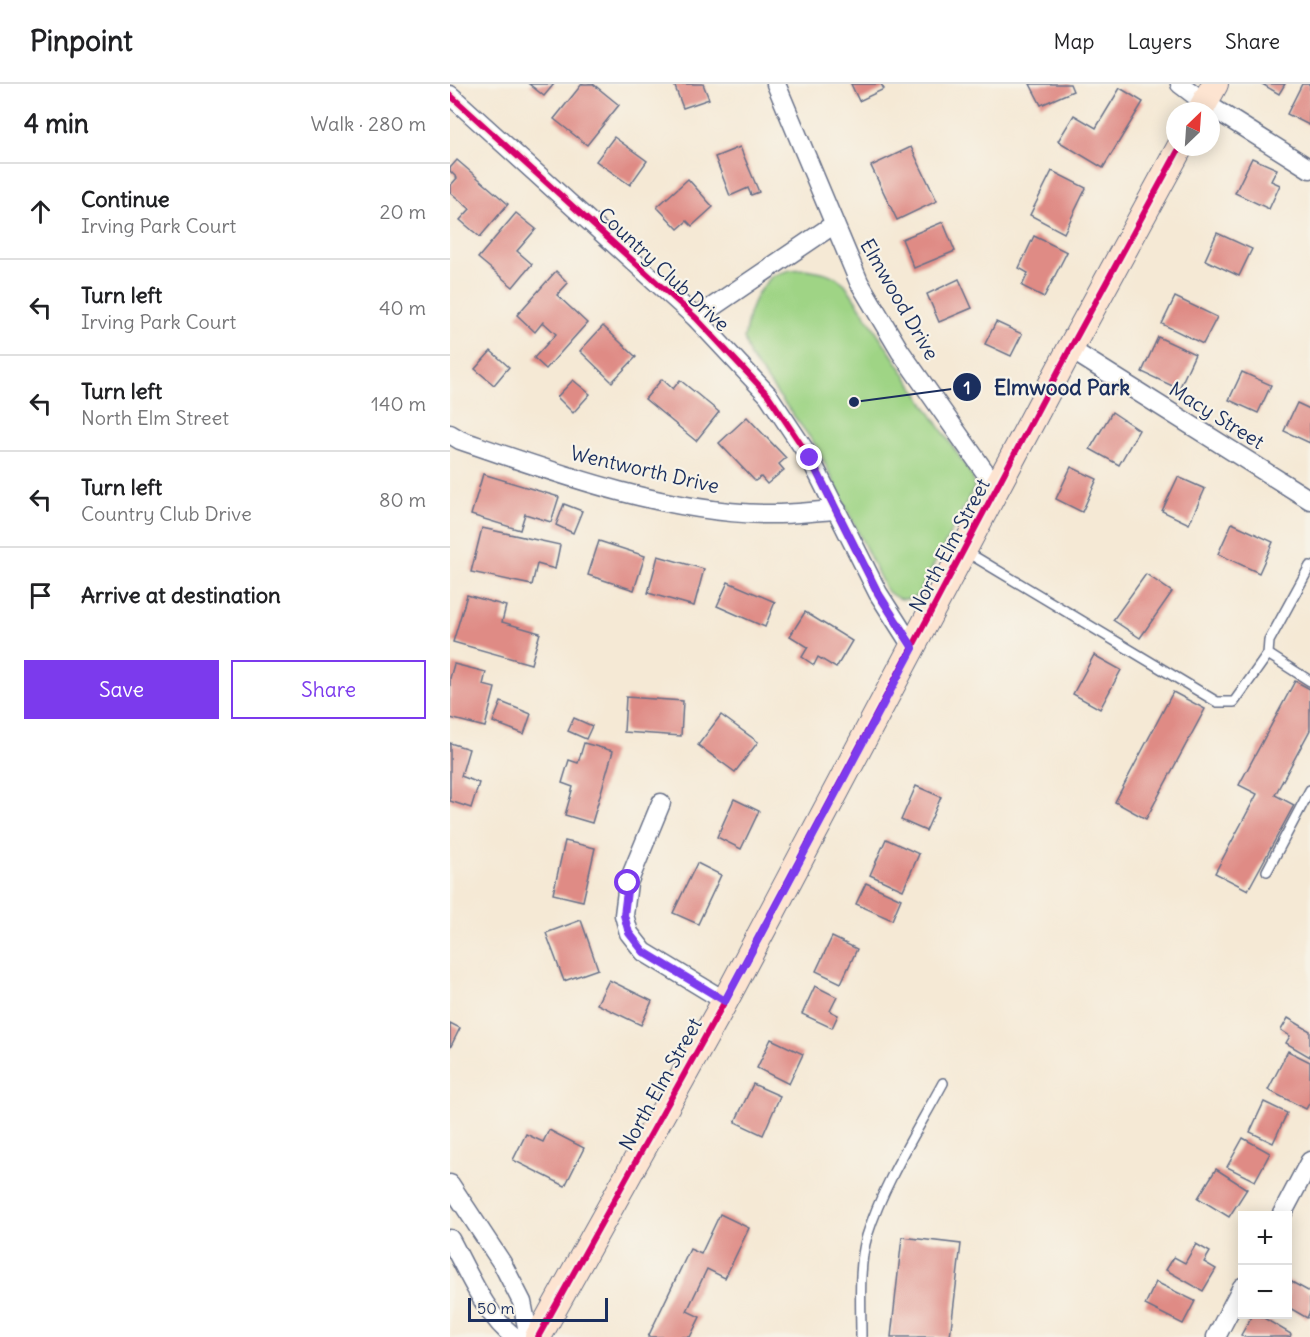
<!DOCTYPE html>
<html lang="en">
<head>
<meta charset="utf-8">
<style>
  :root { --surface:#fff; --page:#f2f2f2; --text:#202124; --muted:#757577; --line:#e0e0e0; --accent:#7c3aed }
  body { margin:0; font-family:Delius,sans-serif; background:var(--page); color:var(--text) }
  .controls { position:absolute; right:18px; bottom:18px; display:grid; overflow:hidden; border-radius:0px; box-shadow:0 3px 15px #0003 }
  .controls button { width:54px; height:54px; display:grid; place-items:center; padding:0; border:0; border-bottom:2px solid var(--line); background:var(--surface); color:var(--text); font:30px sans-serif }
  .compass { position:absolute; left:716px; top:18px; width:54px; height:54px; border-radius:50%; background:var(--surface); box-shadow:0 3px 15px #0003; rotate:25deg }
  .scale { position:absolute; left:18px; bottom:15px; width:140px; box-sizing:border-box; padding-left:6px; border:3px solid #1b2f5e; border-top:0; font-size:16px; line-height:21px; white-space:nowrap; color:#1b2f5e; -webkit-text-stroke:4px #f7f3e8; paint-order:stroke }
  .stop { position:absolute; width:18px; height:18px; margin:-14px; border:4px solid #7c3aed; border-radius:50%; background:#fff }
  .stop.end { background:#7c3aed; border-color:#fff; box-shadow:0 2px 6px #0008 }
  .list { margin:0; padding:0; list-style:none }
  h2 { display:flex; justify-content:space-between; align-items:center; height:78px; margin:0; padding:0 24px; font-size:26px }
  h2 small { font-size:20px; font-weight:400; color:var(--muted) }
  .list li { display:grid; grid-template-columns:39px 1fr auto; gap:18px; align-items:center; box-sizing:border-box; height:96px; padding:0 24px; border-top:2px solid var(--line) }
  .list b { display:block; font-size:22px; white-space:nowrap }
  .list p { margin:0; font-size:20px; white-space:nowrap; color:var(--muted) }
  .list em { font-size:20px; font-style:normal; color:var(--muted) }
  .actions { display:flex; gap:12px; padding:18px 24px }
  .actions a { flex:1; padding:14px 0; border:2px solid var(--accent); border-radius:0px; text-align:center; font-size:21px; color:var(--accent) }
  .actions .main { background:var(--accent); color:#fff }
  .icon { flex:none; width:33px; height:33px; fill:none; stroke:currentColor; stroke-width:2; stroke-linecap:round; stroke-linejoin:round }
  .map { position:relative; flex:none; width:860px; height:1253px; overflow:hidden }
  header { display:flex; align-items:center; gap:36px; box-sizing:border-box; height:84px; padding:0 30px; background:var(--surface); border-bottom:2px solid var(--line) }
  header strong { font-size:28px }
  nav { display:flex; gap:33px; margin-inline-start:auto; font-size:21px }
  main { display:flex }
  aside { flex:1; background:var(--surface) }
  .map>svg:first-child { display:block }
  .green { fill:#9fd485; stroke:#5d8272; stroke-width:1.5 }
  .building { fill:#df8b85 }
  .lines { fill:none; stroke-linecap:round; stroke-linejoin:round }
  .service-casing { stroke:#677088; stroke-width:12 }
  .minor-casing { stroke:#677088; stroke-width:21 }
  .secondary-casing { stroke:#677088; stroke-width:28 }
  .service { stroke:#fff; stroke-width:9 }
  .minor { stroke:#fff; stroke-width:18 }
  .secondary { stroke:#fde4d1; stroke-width:26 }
  .cycleway-casing { stroke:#f7f3e8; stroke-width:10 }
  .cycleway { stroke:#d6006c; stroke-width:6 }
  .route { stroke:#7c3aed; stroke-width:8 }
  .labels { text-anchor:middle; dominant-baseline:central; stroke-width:4.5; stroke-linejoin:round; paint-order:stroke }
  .street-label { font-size:20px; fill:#1b2f5e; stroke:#f7f3e8 }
  .leader { fill:none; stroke:#1b2f5e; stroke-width:2 }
  .callout-dot { fill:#1b2f5e; stroke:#f7f3e8; stroke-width:2 }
  .mark-label { font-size:18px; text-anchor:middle; font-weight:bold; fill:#fff }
  .callout-label { font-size:21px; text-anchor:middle; font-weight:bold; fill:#1b2f5e; stroke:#f7f3e8; stroke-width:4.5; stroke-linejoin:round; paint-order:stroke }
</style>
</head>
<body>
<header>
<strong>Pinpoint</strong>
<nav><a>Map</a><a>Layers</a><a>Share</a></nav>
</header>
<main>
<aside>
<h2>4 min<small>Walk · 280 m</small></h2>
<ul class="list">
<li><svg class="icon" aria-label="ahead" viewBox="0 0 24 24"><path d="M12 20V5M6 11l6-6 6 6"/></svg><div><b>Continue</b><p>Irving Park Court</p></div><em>20 m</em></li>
<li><svg class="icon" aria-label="left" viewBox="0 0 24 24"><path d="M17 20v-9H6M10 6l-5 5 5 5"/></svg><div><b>Turn left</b><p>Irving Park Court</p></div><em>40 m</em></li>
<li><svg class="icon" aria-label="left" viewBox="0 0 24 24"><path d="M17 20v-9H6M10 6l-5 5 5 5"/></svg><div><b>Turn left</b><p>North Elm Street</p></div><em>140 m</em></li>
<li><svg class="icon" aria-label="left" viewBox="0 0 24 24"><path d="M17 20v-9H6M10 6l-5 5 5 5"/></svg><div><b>Turn left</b><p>Country Club Drive</p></div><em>80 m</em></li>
<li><svg class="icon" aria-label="arrive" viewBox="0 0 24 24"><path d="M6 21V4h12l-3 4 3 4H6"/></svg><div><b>Arrive at destination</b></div></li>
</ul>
<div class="actions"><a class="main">Save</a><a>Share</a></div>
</aside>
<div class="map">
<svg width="860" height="1253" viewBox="0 0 860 1253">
  <rect width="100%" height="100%" fill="#f7f3e8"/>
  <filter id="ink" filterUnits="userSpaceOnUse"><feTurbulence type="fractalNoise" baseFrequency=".0167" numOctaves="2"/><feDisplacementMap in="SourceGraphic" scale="12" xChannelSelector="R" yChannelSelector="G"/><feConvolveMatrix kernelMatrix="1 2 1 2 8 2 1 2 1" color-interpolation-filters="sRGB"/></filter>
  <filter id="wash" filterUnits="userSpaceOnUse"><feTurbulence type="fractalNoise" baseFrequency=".008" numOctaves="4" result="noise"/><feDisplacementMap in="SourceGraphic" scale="24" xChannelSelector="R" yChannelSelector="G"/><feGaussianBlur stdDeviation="1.35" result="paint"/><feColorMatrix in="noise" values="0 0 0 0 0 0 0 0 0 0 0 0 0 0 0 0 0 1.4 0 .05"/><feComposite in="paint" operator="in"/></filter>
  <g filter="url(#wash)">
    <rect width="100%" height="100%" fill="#f5e9d5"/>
    <path class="green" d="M355,185C371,187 382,189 395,200L523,393L524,404L468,511C454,518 447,516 436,506L367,363L300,273L294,255L299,230L307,210L322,192L340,186Z"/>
    <g id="blocks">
      <g class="building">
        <polygon points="79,0 104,0 94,12"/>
        <polygon points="132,0 143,0 169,21 137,61 104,35"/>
        <polygon points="224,0 253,0 259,15 233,24"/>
        <polygon points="401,0 431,0 434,5 409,17"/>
        <polygon points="580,0 620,0 623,7 591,21"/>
        <polygon points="812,0 835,0 829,10"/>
        <polygon points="852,0 860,0 859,41 837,30"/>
        <polygon points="670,4 693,18 653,84 608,57 624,31 646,44"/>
        <polygon points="164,53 197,77 180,101 146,77"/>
        <polygon points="290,63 309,108 301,111 298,104 280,112 265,73"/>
        <polygon points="461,63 487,117 447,136 421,82"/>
        <polygon points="802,74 827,85 821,97 830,101 819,125 785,109"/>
        <polygon points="7,76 58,120 30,153 10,136 20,125 0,108 0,102 7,94 0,87 0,84"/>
        <polygon points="602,87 636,104 614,149 580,131"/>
        <polygon points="238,95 263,123 242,142 237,137 228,145 207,123"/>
        <polygon points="66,129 86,145 67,167 82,180 63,203 28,174"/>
        <polygon points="493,138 505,167 464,184 452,155"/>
        <polygon points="767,149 802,165 789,192 755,176"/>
        <polygon points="584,152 617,168 594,213 572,202 578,189 569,184"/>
        <polygon points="106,187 118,199 107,211 137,239 96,285 84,274 106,250 93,238 85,248 67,231"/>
        <polygon points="509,195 522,224 489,238 477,210"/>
        <polygon points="725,213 767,233 753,260 712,240"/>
        <polygon points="546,238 572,250 561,272 535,260"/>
        <polygon points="153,242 186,273 162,298 130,267"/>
        <polygon points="708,253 745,270 729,305 692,288"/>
        <polygon points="41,267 59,283 44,301 25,285"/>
        <polygon points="792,288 821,301 808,329 779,316"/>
        <polygon points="212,295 223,305 230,296 269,328 246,357 195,315"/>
        <polygon points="123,296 140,310 123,329 107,313"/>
        <polygon points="847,319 860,325 860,359 834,347"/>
        <polygon points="662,328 689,346 669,381 640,365"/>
        <polygon points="297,333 336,374 329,380 334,386 317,400 311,393 305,397 269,359"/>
        <polygon points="621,383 647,395 632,428 606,415"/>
        <polygon points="33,390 109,413 101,438 75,430 70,446 21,431"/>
        <polygon points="728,393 755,405 739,440 712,427"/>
        <polygon points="114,420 132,427 123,449 106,441"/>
        <polygon points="782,439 823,458 809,489 768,470"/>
        <polygon points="32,444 110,461 105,485 87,480 82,501 21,488"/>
        <polygon points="149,457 195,472 184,506 138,491"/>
        <polygon points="208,472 254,485 244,522 198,509"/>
        <polygon points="696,490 722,508 690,554 663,536"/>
        <polygon points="278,498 325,518 315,543 267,522"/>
        <polygon points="17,511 56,522 52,538 90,549 81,580 3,558"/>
        <polygon points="355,528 402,557 386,584 368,573 364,581 352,573 358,563 340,552"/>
        <polygon points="644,571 671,586 650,625 623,610"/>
        <polygon points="4,580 36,588 33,601 45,604 35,643 0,634 0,594"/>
        <polygon points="845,597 860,605 860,646 825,711 844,721 798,806 765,789 807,710 789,701"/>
        <polygon points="723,608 755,625 696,735 665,718"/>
        <polygon points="176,613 233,617 231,652 174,648"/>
        <polygon points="51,618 81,630 74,650 43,638"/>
        <polygon points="271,631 308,658 285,688 248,661"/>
        <polygon points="124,634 142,642 136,655 118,647"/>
        <polygon points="0,659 19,665 11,692 29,699 21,724 0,717"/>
        <polygon points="134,659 163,667 142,739 115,731 123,703 112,699 119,676 128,679"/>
        <polygon points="466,702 491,713 476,747 451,736"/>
        <polygon points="284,715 309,727 291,765 267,753"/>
        <polygon points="436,755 469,770 453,806 420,791"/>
        <polygon points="115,757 145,764 133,817 103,810"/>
        <polygon points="247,779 271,791 248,840 223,829"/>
        <polygon points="416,799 451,815 442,836 406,820"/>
        <polygon points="131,836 148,885 114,897 96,849"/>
        <polygon points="382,853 407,865 391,899 366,887"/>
        <polygon points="159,896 202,917 191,941 147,920"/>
        <polygon points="365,902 387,913 380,927 388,931 382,944 352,930"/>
        <polygon points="838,934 860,947 860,973 836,959 840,952 831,946"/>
        <polygon points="0,939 10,944 0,964"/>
        <polygon points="321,955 353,970 339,1000 307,984"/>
        <polygon points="838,967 860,978 860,1018 856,1025 818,1006"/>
        <polygon points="303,1000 330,1012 313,1051 285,1038"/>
        <polygon points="814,1018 837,1029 823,1059 800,1048"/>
        <polygon points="99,1046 134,1064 115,1102 63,1076 76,1050 93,1058"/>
        <polygon points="793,1054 820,1069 805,1097 777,1083"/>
        <polygon points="766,1085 797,1105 779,1133 748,1114"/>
        <polygon points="270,1130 299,1144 275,1194 257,1185 237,1227 250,1233 240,1253 198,1253 240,1165 251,1170"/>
        <polygon points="452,1153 511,1160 500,1253 441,1253"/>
        <polygon points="746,1160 760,1168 754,1178 766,1185 753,1207 716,1186 724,1173 735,1179"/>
        <polygon points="838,1196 860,1208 860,1227 857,1234 838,1223"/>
        <polygon points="706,1198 745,1217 733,1240 695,1221"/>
        <polygon points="803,1230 807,1230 841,1250 840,1253 794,1253 791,1251"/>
      </g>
    </g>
  </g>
  <g filter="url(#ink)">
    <use href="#blocks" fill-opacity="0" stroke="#677088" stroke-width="1.5"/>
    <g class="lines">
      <defs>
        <g id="service">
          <polyline points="515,467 767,618 784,618 818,570"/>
          <polyline points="860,482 819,557 818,570 860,597"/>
          <polyline points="817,787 860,706"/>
          <path d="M411,1253C411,1222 408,1182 417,1152C434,1098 466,1049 493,999"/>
        </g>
        <g id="minor">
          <polyline points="326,0 409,198 450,267 547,405"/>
          <polyline points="730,0 755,19 860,85"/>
          <polyline points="0,11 246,234 318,311 360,374 428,509 463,564"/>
          <polyline points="246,234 383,141"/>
          <polyline points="620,265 860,416"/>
          <path d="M0,350L10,356C106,389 212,428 315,430C339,431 363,427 387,426"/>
          <polyline points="211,719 178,799 174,831 179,849 194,868 275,917"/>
          <polyline points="0,1100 52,1179 72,1218 79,1253"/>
          <polyline points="831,1132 860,1077"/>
          <path d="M0,1155C16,1184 37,1235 65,1253"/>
          <polyline points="766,1253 792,1203"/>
        </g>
        <g id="secondary">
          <polyline points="750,27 765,0"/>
          <polyline points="88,1253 275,917 620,265 730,63"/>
        </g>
      </defs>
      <use href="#service" class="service-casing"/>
      <use href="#minor" class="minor-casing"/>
      <use href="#secondary" class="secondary-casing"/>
      <use href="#service" class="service"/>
      <use href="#minor" class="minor"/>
      <use href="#secondary" class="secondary"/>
      <defs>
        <g id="cycleway">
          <polyline points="0,11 246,234 318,311 360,374 428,509 463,564"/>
          <polyline points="88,1253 275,917 620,265 730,63"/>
        </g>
      </defs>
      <use href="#cycleway" class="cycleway-casing"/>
      <use href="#cycleway" class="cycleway"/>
    </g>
  </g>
  <g class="lines" filter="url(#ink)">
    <polyline class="route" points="178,799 174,831 179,849 194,868 275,917 463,564 428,509 360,374"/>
  </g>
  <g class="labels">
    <g class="street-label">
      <text transform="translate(214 185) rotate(43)">Country Club Drive</text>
      <text transform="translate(450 215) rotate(60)">Elmwood Drive</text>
      <text transform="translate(767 331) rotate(32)">Macy Street</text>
      <text transform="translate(195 385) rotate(13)">Wentworth Drive</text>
      <text transform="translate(499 461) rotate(-62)">North Elm Street</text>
      <text transform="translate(210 1000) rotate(-61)">North Elm Street</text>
    </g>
  </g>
  <path class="leader" d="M404 318L517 303"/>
  <g class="callout-dot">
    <circle cx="404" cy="318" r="6"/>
    <circle cx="517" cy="303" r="15"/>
  </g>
  <g class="mark-label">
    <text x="517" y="310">1</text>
  </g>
  <g class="callout-label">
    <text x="612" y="311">Elmwood Park</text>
  </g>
</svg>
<div class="controls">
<button>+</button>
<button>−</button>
</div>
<svg class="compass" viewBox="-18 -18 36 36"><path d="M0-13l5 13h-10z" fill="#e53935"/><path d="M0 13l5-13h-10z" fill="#757577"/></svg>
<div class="scale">50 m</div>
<div class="stop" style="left:178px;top:799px"></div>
<div class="stop end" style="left:360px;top:374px"></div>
</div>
</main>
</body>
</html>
